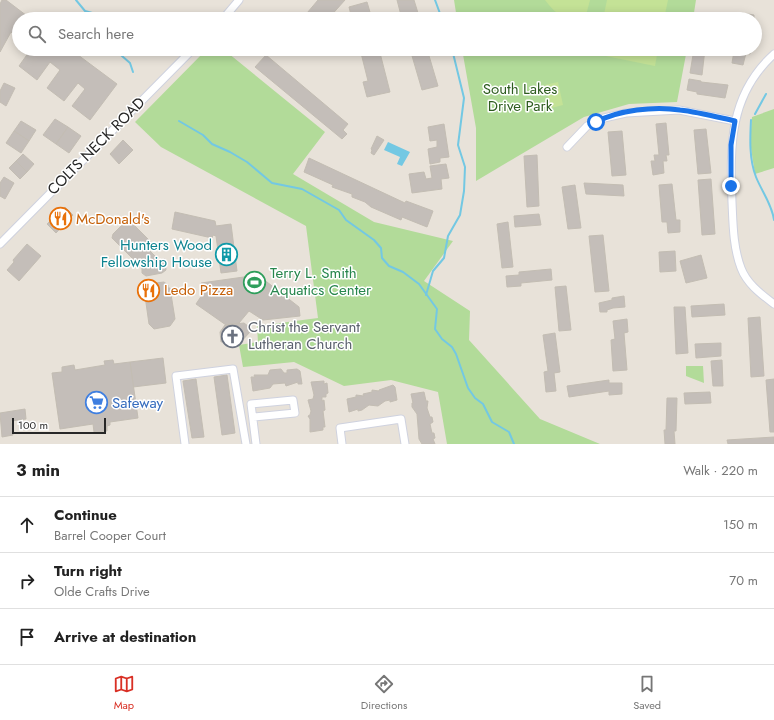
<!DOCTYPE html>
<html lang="en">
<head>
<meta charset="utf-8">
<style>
  :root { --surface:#fff; --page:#f2f2f2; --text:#222; --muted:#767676; --line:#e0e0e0; --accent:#d93025 }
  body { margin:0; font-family:Jost,sans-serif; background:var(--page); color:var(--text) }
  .scale { position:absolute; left:12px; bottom:10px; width:94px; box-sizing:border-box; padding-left:4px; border:2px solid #272727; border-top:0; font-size:11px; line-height:14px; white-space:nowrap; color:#272727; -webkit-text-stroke:3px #fff; paint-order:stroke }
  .stop { position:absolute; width:12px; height:12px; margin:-9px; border:3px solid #1a73e8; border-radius:50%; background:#fff }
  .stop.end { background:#1a73e8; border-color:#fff; box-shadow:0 1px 4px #0008 }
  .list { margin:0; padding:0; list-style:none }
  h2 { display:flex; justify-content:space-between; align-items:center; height:52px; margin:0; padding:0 16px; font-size:17px }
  h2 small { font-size:13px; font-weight:400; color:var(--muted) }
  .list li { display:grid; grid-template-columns:26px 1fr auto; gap:12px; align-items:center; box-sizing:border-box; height:56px; padding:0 16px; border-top:1px solid var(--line) }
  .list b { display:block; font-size:15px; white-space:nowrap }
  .list p { margin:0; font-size:13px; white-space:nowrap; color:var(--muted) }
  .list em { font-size:13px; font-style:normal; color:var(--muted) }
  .icon { flex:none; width:22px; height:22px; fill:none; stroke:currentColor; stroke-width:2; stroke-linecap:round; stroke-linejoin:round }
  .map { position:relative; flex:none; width:774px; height:444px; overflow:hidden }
  .search { position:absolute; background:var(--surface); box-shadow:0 2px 10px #0003; left:12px; right:12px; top:12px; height:44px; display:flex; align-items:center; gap:10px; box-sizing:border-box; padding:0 14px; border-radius:22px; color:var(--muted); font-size:15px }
  .sheet { height:220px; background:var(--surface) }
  nav { display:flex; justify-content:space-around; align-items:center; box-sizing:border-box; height:56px; border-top:1px solid var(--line); background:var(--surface); font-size:11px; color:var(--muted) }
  nav a { display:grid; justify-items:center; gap:2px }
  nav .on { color:var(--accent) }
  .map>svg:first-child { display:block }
  .green { fill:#b2db99 }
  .pitch { fill:#c4e296 }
  .water { fill:#73c8e3 }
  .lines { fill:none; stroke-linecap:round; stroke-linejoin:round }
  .stream { stroke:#73c8e3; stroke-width:2 }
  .building { fill:#c4beb9; stroke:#c3bdb3 }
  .minor-casing { stroke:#cfd2df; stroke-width:9 }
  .minor { stroke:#fff; stroke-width:7 }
  .route { stroke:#1a73e8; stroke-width:5 }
  .labels { text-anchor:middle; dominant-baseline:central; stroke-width:3; stroke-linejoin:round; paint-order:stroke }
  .park-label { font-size:15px; fill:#2d5c1e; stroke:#fff }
  .street-label { font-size:15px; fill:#272727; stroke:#fff }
  .food-label { font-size:15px; fill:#c56008; stroke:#fff; text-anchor:start }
  .culture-label { font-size:15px; fill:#0d838f; stroke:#fff; text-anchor:end }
  .leisure-label { font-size:15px; fill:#27864d; stroke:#fff; text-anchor:start }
  .worship-label { font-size:15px; fill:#5b616d; stroke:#fff; text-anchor:start }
  .shop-label { font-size:15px; fill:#366cbe; stroke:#fff; text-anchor:start }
</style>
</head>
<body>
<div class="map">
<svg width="774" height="444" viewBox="0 0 774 444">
  <rect width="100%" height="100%" fill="#e8e2d9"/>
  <g class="green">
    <polygon points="454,0 696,0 693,19 457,19"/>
    <polygon points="207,49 223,49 325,132 293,174 374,222 453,241 424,281 470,311 469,340 540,419 600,444 447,444 438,392 391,380 344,386 294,362 243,367 239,345 258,342 257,326 318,318 306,226 161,147 135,122"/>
    <polygon points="462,49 687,49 677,102 629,104 584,117 476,181 476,128"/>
    <polygon points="774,109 774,168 755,174 750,142 752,117"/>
    <polygon points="686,366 703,366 704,383 686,376"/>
  </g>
  <g class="pitch">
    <path d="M545,0H590L585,19C564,19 558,17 545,0Z"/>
    <polygon points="607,0 668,0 664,19 603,19"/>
    <polygon points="597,49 658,49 655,66 596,54"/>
    <polygon points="558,82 563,105 551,108 545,85"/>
  </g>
  <polygon class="water" points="388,142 410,152 402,166 397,164 400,157 384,150"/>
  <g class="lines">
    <g class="stream">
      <polyline points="76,0 85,11 96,14 98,19"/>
      <polyline points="435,0 442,19"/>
      <polyline points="114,49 130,63 133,72"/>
      <polyline points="755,114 766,94"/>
      <path d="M751,120C750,138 749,159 756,177C762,192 772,204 774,220"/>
      <polyline points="179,121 203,135 212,144 230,152 247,162 272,183 302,189 339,210 346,220 374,240 381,248 382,258 389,266 403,272 419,284 437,309 435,329 442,339 452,347 456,354 468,388 475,398 483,404 492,422 509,432 514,444"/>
      <polyline points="426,295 433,271 444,258 448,236 460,215 464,191 465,167 458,145 464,98 452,49"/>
    </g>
  </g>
  <g class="building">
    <polygon points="2,0 6,0 31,19 19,19 19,39 11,32 0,52 0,4"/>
    <polygon points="318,0 345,0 328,19 302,19"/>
    <polygon points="397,0 414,0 418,13 411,15 412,19 402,19"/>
    <polygon points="367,2 372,19 352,19 349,7"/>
    <polygon points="742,13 754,15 754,19 741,19"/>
    <polygon points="700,15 710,17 710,19 699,19"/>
    <polygon points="31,49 70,49 117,84 90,120 72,106 85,89 78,83 64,101 47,88 60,70 50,62 37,80 19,66"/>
    <polygon points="360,49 379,49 390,92 367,97 363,82 368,81"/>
    <polygon points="410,49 427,49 438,86 422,90"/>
    <polygon points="694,49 705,49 702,75 690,73"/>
    <polygon points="737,49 751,49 750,54 746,53 743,65 732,63 734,51 737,51"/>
    <polygon points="266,55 348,124 343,130 347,134 342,139 255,67"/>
    <polygon points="689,79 701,81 701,82 728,85 725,98 697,94 697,92 687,90"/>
    <polygon points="4,83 15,88 6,106 0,102 0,91"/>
    <polygon points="55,119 68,127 56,144 43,135"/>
    <polygon points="21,121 36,130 29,141 14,131"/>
    <polygon points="666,123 669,155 666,155 667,161 663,161 664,173 653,175 651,161 655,161 654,155 659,155 656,124"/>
    <polygon points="444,124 449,157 440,158 440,162 430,164 428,149 437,147 437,140 430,141 428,127"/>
    <polygon points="68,127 81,136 69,153 56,144"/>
    <polygon points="706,129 711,173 698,174 694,130"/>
    <polygon points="14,131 29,141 21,153 6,143"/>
    <polygon points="622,131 626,175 612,176 608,132"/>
    <polygon points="377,136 384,140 374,155 371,153 372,150 371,149"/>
    <polygon points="123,140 133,150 119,164 110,154"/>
    <polygon points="23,154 34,164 27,172 16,161"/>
    <polygon points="537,155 539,206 527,207 524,156"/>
    <polygon points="309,158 405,203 406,201 433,211 427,227 402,217 401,220 371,207 365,202 352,197 352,194 332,187 333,185 304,172"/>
    <polygon points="16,161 27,172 20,179 9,168"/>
    <polygon points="446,164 449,178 441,179 442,189 412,193 409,174 424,172 426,179 432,178 430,166"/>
    <polygon points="4,177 14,183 5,199 0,196 0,183"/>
    <polygon points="711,179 715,234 702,235 698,180"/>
    <polygon points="584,183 623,185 624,196 586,194"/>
    <polygon points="672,184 676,220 680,220 680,232 668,233 667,222 662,222 659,185"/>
    <polygon points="575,185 581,228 568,229 562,187"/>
    <polygon points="65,207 73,215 56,233 47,224"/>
    <polygon points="175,212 215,221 216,226 231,224 237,271 221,273 216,236 213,235 212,238 172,229"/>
    <polygon points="539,214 541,225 515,227 514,216"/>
    <polygon points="128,219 154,245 149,250 159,260 165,259 166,270 162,273 146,276 142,273 142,265 143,263 140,259 135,261 112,238 113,234"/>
    <polygon points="508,222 513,267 502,268 497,224"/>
    <polygon points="603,235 609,291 595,292 589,236"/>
    <polygon points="27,244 41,256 19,281 7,270 14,262 13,260"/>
    <polygon points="675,251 676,271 660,272 659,252"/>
    <polygon points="701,255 707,278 686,283 680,261"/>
    <polygon points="551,269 552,280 521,283 521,286 507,287 506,276 519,275 519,272"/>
    <polygon points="258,275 299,307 300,316 263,320 249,311 239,323 226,325 196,304 202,295 201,283"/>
    <polygon points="164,282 168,285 168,288 170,288 175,319 170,326 154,329 149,324 144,289 147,284"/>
    <polygon points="566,286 571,330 559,331 555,287"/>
    <polygon points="624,296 625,307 613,308 607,310 607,312 600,312 599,303 612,300 612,298"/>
    <polygon points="724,304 725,315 692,317 691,306"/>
    <polygon points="674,307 685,307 688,353 676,354"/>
    <polygon points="760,317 764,376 751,377 748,318"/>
    <polygon points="627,319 628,332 624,333 627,370 613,371 611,340 615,339 613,321"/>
    <polygon points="244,323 248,326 250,332 238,345 232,340 221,342 220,332 225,325"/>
    <polygon points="555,333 560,372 554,373 556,391 546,392 544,372 548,371 543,335"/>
    <polygon points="721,343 721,356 696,358 695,344"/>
    <polygon points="163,358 166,383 133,387 130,362"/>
    <polygon points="113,360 114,364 130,362 138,418 110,422 110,425 107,426 107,431 94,432 93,424 60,429 52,373 62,372 62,367 74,365 75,370 105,365 104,361"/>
    <polygon points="722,360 723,386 713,386 711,361"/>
    <polygon points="281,369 284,373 287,373 287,370 297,369 300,371 302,384 298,384 298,382 286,386 285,383 273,384 270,388 253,391 251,377 255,377 254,375 268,375 270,370"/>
    <polygon points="227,375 235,433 222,435 214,377"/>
    <polygon points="196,379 204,437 192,438 183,381"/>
    <polygon points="774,379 774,432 770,432 766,380"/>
    <polygon points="609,380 609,383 622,383 622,394 609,395 609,391 569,397 567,386"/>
    <polygon points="324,381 324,384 327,383 328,393 326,394 326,397 322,397 322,401 324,400 325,410 323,411 325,427 323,427 323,430 310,432 310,419 308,416 310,415 311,411 308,400 313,399 314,395 311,382"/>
    <polygon points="393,385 395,387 397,400 390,402 390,400 385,401 378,406 369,405 362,410 358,411 358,409 349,412 347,399 356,397 356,395 364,396 363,394 372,392 372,390 379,391 379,390"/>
    <polygon points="424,392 426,401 428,401 427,408 430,417 432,417 433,422 430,424 432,433 434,433 435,438 433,439 435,444 422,444 419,439 417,414 412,407 412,403 413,403 411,394"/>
    <polygon points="710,392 711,403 685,404 684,393"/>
    <polygon points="667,398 677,398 676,431 674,431 675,444 665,444 664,430 666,430"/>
    <polygon points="25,409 26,419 11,421 13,435 2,437 0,413"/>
    <polygon points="774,437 774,444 728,444 727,440"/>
  </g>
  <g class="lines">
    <defs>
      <g id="minor">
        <polyline points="223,19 239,0"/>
        <path d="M774,54C729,95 730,145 732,202C733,223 733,247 741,268C747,284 761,294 774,304"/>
        <polyline points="567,147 587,126 604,118 626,113 679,110 735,121"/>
        <polyline points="0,244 193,49"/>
        <polyline points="253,417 295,413 293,400 251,404 256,444"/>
        <polyline points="185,444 176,376 233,369 246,444"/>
        <polyline points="342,444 340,428 401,419 405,444"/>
      </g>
    </defs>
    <use href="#minor" class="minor-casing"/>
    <use href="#minor" class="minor"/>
  </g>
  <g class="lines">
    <path class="route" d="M596,122C619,110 654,106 680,110C698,112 717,117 735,121L731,145V186"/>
  </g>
  <defs>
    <symbol id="restaurant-ring" viewBox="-11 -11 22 22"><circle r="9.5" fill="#fff" stroke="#e8710a" stroke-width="1.5"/><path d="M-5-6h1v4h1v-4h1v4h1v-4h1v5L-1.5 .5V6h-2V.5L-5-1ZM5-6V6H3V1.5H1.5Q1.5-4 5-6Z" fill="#e8710a"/></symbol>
    <symbol id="building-ring" viewBox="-11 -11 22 22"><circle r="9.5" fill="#fff" stroke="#0f9aa8" stroke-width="1.5"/><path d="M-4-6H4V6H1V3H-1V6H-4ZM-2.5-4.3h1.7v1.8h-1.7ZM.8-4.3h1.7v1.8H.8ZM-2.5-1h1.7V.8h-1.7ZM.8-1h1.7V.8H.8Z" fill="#0f9aa8"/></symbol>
    <symbol id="stadium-ring" viewBox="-11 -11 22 22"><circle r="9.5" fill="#fff" stroke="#2e9e5b" stroke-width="1.5"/><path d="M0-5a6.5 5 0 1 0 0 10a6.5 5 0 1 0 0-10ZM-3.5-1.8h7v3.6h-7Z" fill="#2e9e5b"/></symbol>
    <symbol id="church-ring" viewBox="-11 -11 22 22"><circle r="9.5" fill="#fff" stroke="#6b7280" stroke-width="1.5"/><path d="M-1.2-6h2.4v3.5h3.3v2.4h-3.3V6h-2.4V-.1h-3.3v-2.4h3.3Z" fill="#6b7280"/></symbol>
    <symbol id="supermarket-ring" viewBox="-11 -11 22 22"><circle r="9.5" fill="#fff" stroke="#3f7fe0" stroke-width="1.5"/><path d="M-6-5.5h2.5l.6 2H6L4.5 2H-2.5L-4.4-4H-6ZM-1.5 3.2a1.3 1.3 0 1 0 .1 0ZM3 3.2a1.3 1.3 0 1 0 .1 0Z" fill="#3f7fe0"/></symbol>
  </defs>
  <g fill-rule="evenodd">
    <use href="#restaurant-ring" x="48" y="206" width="25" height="25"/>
    <use href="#building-ring" x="214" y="242" width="25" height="25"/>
    <use href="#stadium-ring" x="242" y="270" width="25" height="25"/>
    <use href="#restaurant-ring" x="136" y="278" width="25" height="25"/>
    <use href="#church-ring" x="220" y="324" width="25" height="25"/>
    <use href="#supermarket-ring" x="84" y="390" width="25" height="25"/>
  </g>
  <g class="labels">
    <g class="park-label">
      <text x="520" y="89">South Lakes<tspan x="520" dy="17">Drive Park</tspan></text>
    </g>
    <g class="street-label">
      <text transform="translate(96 146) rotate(-45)">COLTS NECK ROAD</text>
    </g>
    <g class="food-label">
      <text x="76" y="219">McDonald's</text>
      <text x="164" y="290">Ledo Pizza</text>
    </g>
    <g class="culture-label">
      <text x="212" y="245">Hunters Wood<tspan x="212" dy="17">Fellowship House</tspan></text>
    </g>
    <g class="leisure-label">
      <text x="270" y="273">Terry L. Smith<tspan x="270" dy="17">Aquatics Center</tspan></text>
    </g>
    <g class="worship-label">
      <text x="248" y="327">Christ the Servant<tspan x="248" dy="17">Lutheran Church</tspan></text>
    </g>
    <g class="shop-label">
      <text x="112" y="403">Safeway</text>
    </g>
  </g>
</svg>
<div class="scale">100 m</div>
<div class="stop" style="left:596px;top:122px"></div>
<div class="stop end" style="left:731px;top:186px"></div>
<div class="search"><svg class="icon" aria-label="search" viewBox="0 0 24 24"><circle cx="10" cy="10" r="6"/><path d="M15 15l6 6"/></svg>Search here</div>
</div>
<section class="sheet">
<h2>3 min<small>Walk · 220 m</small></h2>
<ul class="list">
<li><svg class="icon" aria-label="ahead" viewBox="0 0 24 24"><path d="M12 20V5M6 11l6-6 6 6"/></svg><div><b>Continue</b><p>Barrel Cooper Court</p></div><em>150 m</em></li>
<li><svg class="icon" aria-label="right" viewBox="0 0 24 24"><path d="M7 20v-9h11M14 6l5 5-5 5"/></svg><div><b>Turn right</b><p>Olde Crafts Drive</p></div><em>70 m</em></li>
<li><svg class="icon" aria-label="arrive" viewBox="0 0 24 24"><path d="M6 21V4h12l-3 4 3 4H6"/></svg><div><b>Arrive at destination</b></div></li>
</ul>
</section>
<nav>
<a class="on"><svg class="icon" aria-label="map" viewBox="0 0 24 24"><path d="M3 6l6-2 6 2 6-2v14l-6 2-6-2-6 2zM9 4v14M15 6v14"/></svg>Map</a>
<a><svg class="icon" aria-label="directions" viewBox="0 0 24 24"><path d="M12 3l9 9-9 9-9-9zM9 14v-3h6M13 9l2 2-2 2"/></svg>Directions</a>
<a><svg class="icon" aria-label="saved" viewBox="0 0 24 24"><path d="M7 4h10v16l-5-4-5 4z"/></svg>Saved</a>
</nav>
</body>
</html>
